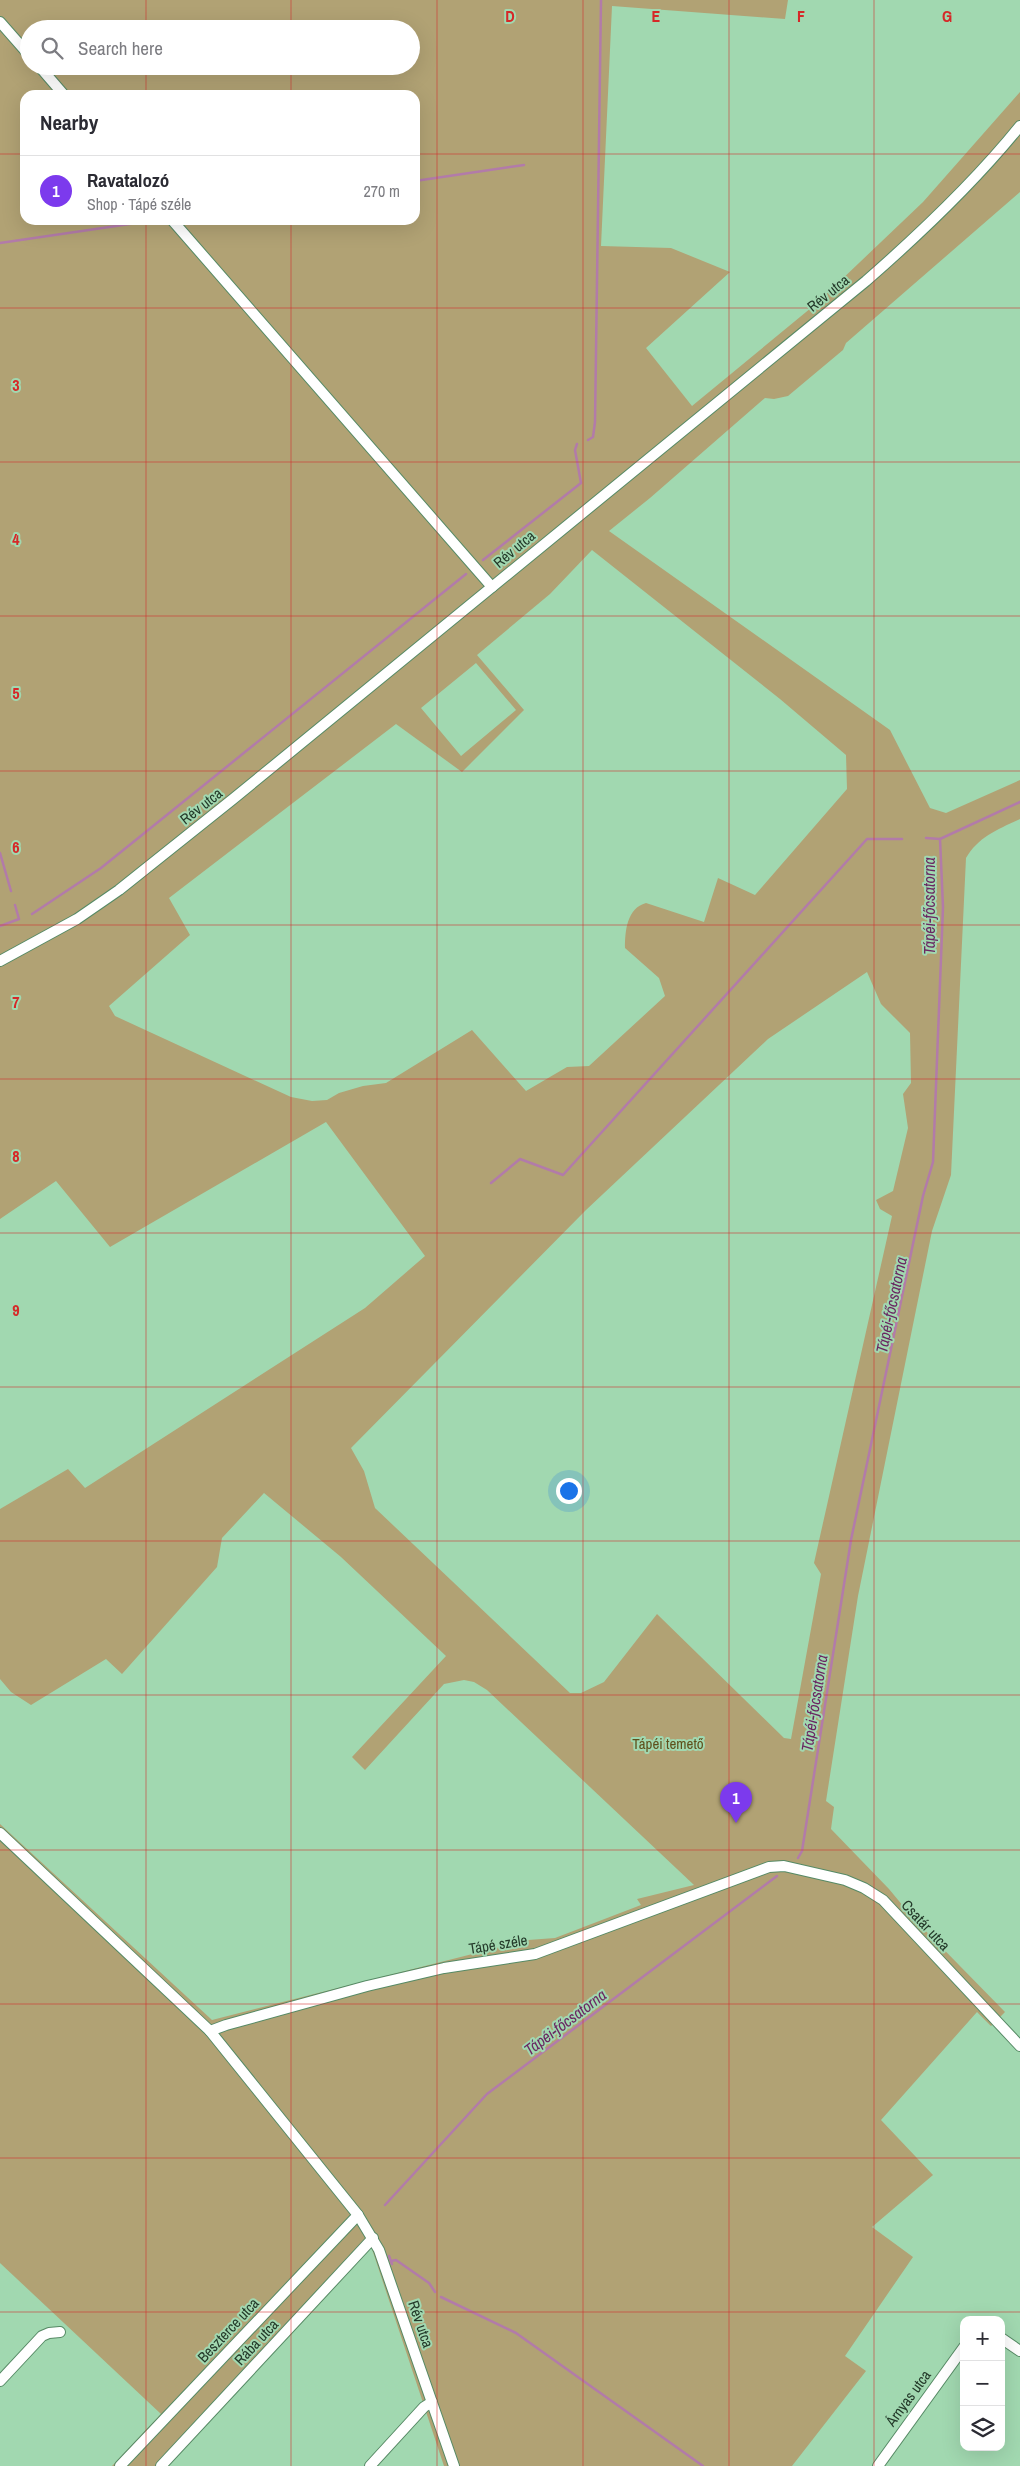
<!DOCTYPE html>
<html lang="en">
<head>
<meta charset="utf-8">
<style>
  :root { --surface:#fff; --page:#f7f7f7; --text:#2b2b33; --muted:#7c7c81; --line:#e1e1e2; --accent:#7c3aed }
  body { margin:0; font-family:"Archivo Narrow",sans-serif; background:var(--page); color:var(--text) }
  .controls { position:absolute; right:15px; bottom:15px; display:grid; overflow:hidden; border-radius:10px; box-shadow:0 5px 20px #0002 }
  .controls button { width:45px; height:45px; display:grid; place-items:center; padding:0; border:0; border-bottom:1px solid var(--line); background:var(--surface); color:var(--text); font:25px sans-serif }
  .you { position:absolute; left:568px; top:1490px; width:18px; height:18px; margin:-12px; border:4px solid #fff; border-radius:50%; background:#1a73e8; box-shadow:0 0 0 8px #1a73e833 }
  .badge { display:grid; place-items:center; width:32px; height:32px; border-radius:50%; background:var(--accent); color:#fff; font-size:16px; font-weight:700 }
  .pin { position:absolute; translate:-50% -41px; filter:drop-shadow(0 1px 2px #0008) }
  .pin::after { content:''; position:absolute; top:26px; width:18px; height:15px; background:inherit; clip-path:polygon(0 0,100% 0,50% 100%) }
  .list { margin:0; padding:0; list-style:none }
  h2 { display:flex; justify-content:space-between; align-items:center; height:65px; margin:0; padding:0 20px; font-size:21px }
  h2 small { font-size:16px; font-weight:400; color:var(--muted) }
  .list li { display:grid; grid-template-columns:32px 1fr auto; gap:15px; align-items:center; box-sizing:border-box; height:70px; padding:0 20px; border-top:1px solid var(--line) }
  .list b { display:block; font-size:19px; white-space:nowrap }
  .list p { margin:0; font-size:16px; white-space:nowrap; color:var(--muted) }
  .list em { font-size:16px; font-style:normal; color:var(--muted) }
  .icon { flex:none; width:28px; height:28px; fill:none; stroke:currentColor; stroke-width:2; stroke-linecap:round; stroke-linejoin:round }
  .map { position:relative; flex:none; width:1020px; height:2466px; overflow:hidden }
  .search { position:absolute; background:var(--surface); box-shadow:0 5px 20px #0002; left:20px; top:20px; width:400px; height:55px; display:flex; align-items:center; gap:12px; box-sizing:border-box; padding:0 18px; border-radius:28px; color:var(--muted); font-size:19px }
  .panel { position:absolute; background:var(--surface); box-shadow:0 5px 20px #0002; left:20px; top:90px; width:400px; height:135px; border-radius:15px }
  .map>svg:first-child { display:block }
  .green { fill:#b1a274; fill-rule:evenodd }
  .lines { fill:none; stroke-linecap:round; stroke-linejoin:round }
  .stream { stroke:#b27ba9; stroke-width:2.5 }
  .minor-casing { stroke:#568a65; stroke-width:12 }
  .minor { stroke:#fff; stroke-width:10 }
  .grid { fill:none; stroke:#d62828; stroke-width:1; stroke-opacity:0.55 }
  .labels { text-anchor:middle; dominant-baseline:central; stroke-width:4; stroke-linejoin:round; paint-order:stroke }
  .street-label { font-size:15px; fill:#243a2a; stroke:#a1d8b0 }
  .park-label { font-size:15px; fill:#5f4f1b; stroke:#a1d8b0 }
  .water-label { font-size:16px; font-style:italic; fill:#6a2762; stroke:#a1d8b0 }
  .grid-label { font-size:16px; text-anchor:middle; font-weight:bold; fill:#d62828; stroke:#a1d8b0; stroke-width:4; stroke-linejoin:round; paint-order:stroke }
</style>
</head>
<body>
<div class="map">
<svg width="1020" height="2466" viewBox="0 0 1020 2466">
  <rect width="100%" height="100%" fill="#a1d8b0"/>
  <path class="green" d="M0,0H788L785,19L612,6L601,246L671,248L730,272L646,348L692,406L817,303L923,202L1020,92V192L846,343L843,350L788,396L774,399L765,398L650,498L609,531L890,730L930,808L946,813L1020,780V819C998,829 978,837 966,858L951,1175L932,1231L858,1596L826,1801L834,1807L831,1829L889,1889L913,1918L1005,2012L991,2026L977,2012L881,2120L933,2175L872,2227L913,2257L845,2356L866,2371L792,2466H444L371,2246L167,2466H112L161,2414L0,2263V1824L212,2020L528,1940L555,1938L641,1905L637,1899L694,1885L487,1690L474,1682L464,1680L444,1684L365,1770L352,1757L446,1656L341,1557L264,1493L222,1538L217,1567L122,1674L106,1659L31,1705L11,1692L0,1679V1509L68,1469L85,1488L365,1308L425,1256L326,1122L110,1247L56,1181L0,1219ZM29,29H411V66H29ZM25,95H415V220H25ZM592,550L780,699L846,755L847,789L755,895L718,878L704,922L646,903C627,908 625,931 625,948L659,978L665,996L589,1066L567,1067L526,1091L472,1030L386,1083L363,1086L339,1093L327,1100L312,1101L291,1097L115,1016L109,1006L190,935L169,898L396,724L462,772L524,710L477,655L550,594ZM476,663L516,710L461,756L421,708ZM867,972L881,1004L910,1033L911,1083L903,1094L908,1128L893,1191L876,1200L880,1209L892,1216L814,1563L821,1574L791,1739L784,1738L657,1614L604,1682L581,1693H570L375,1508L364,1471L351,1448L586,1210L768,1039Z"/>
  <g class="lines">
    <g class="stream">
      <polyline points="415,181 524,165"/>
      <polyline points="0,243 157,220"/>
      <polyline points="588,440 593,437 595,422 601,0"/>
      <polyline points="483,560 581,483 575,450 577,444"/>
      <polyline points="926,838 940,839 1020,802"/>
      <polyline points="0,853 11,891"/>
      <polyline points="32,914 101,868 466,574"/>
      <polyline points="0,926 19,919 15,905"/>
      <polyline points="491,1183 520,1159 563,1175 867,839 902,839"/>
      <polyline points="798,1858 802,1851 851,1540 923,1196 933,1162 943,907 940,839"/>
      <polyline points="385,2205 487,2094 777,1876"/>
      <polyline points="389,2256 392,2264"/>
      <polyline points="391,2261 396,2260 429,2283 435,2292"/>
      <polyline points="441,2297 516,2333 703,2466"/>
    </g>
    <defs>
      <g id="minor">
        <polyline points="0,22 29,55"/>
        <polyline points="39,66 64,95"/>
        <polyline points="172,220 492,587"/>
        <path d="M0,961L77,919L119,890L233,799L866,281C921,233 974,183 1020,126"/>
        <polyline points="0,1833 210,2031 358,2215 379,2250 454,2466"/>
        <polyline points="210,2031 226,2025 367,1986 444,1968 535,1954 769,1867 784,1866 845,1880 864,1888 883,1900 1020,2046"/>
        <polyline points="1001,2338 1020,2351"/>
        <polyline points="0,2381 42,2336 49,2333 60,2332"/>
        <polyline points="120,2466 358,2215"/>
        <polyline points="161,2466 373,2238"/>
        <polyline points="370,2466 424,2407 432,2402"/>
        <polyline points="878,2466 964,2347"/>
      </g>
    </defs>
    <use href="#minor" class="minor-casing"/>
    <use href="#minor" class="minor"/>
  </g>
  <path class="grid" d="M146,0V29M291,0V29M437,0V2466M583,0V2466M729,0V2466M874,0V2466M146,66V95M291,66V95M0,154H25M415,154H1020M146,220V2466M291,220V2466M0,308H1020M0,462H1020M0,616H1020M0,771H1020M0,925H1020M0,1079H1020M0,1233H1020M0,1387H1020M0,1541H1020M0,1695H1020M0,1850H1020M0,2004H1020M0,2158H1020M0,2312H1020"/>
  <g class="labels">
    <g class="street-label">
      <text transform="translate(828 293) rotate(-39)">Rév utca</text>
      <text transform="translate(514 549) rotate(-40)">Rév utca</text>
      <text transform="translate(201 806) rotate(-38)">Rév utca</text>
      <text transform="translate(926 1925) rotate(47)">Csatár utca</text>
      <text transform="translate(498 1944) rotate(-9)">Tápé széle</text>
      <text transform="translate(421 2324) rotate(71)">Rév utca</text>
      <text transform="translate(228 2330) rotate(-47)">Beszterce utca</text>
      <text transform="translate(256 2342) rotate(-47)">Rába utca</text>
      <text transform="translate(908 2398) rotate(-54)">Árnyas utca</text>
    </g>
    <g class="park-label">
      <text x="668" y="1743">Tápéi temető</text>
    </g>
    <g class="water-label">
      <text transform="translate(929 906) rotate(-90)">Tápéi-főcsatorna</text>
      <text transform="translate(891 1305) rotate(-78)">Tápéi-főcsatorna</text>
      <text transform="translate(814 1703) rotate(-81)">Tápéi-főcsatorna</text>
      <text transform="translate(565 2022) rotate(-37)">Tápéi-főcsatorna</text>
    </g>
  </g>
  <g class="grid-label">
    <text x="510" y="22">D</text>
    <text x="656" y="22">E</text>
    <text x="801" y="22">F</text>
    <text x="947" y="22">G</text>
    <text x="16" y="391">3</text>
    <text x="16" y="545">4</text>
    <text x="16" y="699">5</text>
    <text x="16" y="853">6</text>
    <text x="16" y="1008">7</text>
    <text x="16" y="1162">8</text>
    <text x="16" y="1316">9</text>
  </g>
</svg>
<div class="controls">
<button>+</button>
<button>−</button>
<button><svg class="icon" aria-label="layers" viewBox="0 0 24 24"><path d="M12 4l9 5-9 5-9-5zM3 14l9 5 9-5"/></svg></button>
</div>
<div class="you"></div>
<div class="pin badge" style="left:736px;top:1823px">1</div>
<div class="search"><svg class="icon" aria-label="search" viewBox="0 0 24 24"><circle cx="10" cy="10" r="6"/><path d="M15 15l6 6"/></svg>Search here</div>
<section class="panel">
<h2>Nearby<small></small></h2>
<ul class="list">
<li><span class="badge">1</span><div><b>Ravatalozó</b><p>Shop · Tápé széle</p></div><em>270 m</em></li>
</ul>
</section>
</div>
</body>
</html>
